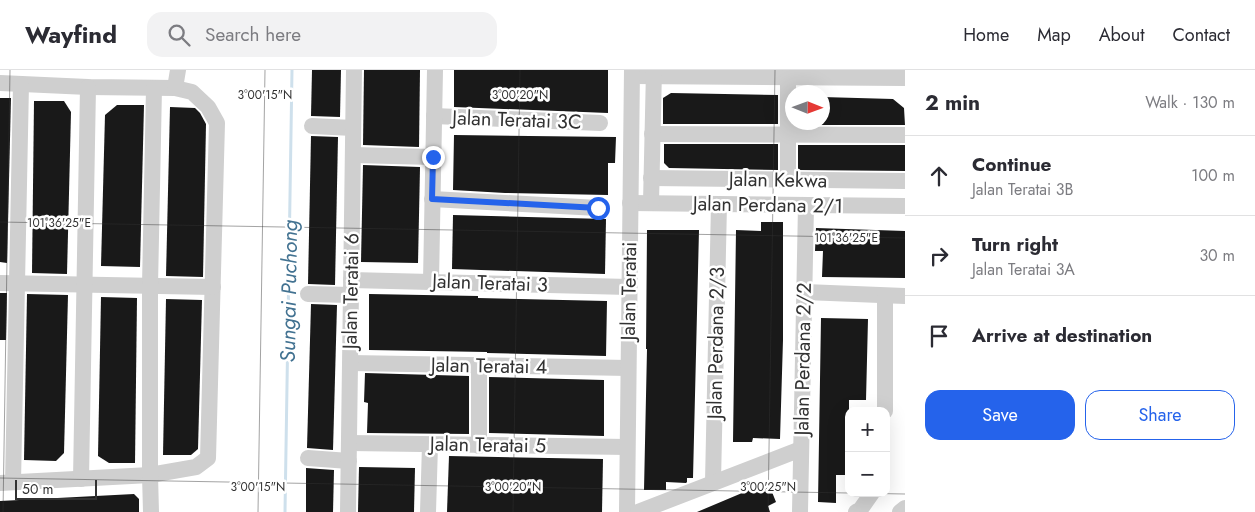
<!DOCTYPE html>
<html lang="en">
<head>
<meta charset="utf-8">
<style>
  :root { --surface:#fff; --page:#f2f2f3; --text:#2b2b33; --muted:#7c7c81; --line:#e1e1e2; --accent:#2563eb }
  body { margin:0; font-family:Jost,sans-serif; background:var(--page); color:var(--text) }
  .controls { position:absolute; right:15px; bottom:15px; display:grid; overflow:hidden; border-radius:10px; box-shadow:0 5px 20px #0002 }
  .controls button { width:45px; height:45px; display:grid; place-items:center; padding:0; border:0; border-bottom:1px solid var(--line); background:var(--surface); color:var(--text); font:25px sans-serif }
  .compass { position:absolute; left:785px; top:15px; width:45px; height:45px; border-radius:50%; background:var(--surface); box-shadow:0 5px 20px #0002; rotate:91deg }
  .scale { position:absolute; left:15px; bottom:12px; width:82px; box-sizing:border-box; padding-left:5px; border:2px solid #323232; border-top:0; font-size:14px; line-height:18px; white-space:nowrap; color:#323232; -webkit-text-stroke:4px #fff; paint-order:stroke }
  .stop { position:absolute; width:15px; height:15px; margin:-11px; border:4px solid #2563eb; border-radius:50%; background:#fff }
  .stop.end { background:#2563eb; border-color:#fff; box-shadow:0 1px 5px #0008 }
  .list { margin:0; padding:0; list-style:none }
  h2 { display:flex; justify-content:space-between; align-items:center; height:65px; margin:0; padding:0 20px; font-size:21px }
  h2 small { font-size:16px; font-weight:400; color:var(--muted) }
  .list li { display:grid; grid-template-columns:32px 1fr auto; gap:15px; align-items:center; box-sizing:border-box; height:80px; padding:0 20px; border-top:1px solid var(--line) }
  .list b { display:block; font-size:19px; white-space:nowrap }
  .list p { margin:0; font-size:16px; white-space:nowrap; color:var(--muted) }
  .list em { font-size:16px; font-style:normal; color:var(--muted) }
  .actions { display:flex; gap:10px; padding:15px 20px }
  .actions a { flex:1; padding:11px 0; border:1px solid var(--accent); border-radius:15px; text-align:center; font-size:18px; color:var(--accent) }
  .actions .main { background:var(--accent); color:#fff }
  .icon { flex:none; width:28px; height:28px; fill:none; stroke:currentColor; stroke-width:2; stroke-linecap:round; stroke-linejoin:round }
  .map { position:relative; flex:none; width:905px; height:442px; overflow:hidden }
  header { display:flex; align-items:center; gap:30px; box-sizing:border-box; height:70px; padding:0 25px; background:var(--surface); border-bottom:1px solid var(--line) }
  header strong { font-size:24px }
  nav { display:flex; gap:28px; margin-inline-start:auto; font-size:18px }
  .search { width:350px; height:45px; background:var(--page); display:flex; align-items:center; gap:12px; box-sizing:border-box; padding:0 18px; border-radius:15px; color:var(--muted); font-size:19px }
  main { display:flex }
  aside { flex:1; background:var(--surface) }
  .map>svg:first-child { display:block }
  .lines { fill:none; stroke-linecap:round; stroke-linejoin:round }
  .stream { stroke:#cee0ec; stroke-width:3 }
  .building { fill:#191919 }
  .minor { stroke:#cfcfcf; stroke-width:16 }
  .route { stroke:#2563eb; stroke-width:6 }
  .ticks { fill:none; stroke:#323232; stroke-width:1; stroke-opacity:0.45 }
  .labels { text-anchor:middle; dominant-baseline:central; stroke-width:5; stroke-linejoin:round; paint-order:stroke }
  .street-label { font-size:20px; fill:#323232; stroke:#fff }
  .water-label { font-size:21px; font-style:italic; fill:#427291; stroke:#fff }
  .ticks-label { font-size:12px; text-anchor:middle; fill:#323232; stroke:#fff; stroke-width:5; stroke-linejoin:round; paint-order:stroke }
</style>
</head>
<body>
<header>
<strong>Wayfind</strong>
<div class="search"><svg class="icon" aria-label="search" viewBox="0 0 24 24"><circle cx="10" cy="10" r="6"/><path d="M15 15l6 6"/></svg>Search here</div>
<nav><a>Home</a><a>Map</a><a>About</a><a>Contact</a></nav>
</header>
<main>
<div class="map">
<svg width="905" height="442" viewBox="0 0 905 442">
  <rect width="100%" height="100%" fill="#fff"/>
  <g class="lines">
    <polyline class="stream" points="285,442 292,0"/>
  </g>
  <g class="building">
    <polygon points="312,0 341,0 340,47 311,46"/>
    <polygon points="364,0 420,0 419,77 363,75"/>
    <polygon points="454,0 608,0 608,43 454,37"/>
    <polygon points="671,23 778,25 778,54 663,54 663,28"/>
    <polygon points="822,27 893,29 904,38 905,55 798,55 798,52 822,52"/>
    <polygon points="0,28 11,28 7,193 0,192"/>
    <polygon points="34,31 64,31 71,42 67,204 32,203"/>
    <polygon points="117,35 144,35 140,197 101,196 105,45"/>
    <polygon points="170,37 195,38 200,43 206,54 203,207 166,206"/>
    <polygon points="454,65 616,67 615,93 608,93 608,125 505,123 453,120"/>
    <polygon points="311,66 338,67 335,215 308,214"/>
    <polygon points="664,74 778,74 778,100 669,98 664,93"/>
    <polygon points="798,75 905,75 905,101 798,100"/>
    <polygon points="363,95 420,97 418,193 361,192"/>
    <polygon points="453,145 606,149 605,204 452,199"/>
    <polygon points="761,152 783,152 783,270 780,369 753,368 752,372 733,372 736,160 761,161"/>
    <polygon points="816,158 905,161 905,208 822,207 823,181 815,181"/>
    <polygon points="647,160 699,160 693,408 687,408 687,412 686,413 666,412 666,420 644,420 647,279 646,279"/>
    <polygon points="0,223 7,223 6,270 0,270"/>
    <polygon points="27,224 68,225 64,383 56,391 24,390"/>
    <polygon points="369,224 478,226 478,228 607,231 606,286 487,283 487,282 369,280"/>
    <polygon points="101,227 137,228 135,393 109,393 98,386"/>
    <polygon points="166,229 202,230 198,379 191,385 163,385"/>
    <polygon points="311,234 337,235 333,380 307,378"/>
    <polygon points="821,248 868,249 866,330 849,330 849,405 836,405 836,433 818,432"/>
    <polygon points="365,303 469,306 469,364 367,363 368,333 364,332"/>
    <polygon points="489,307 604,310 604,366 489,363"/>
    <polygon points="449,386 603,389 602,442 447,442"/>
    <polygon points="359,397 415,398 414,442 358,442"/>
    <polygon points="306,398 334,400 333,442 306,442"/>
    <polygon points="768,412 776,432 768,436 770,442 697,442"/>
    <polygon points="134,424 139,429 139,442 0,442 0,431"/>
  </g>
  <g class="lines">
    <g class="minor">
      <polyline points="632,6 904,8"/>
      <polyline points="0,13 88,17 175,18 192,22 208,37 217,53 208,388 196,397 150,405 0,413"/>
      <polyline points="175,18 178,0"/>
      <polyline points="434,46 600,53"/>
      <polyline points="312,56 353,58"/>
      <polyline points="652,64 905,65"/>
      <polyline points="353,85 433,87"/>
      <polyline points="651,108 905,111"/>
      <polyline points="788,110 788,7"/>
      <polyline points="432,129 598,138"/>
      <polyline points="630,133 905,136"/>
      <polyline points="651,133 654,0"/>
      <polyline points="351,210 629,217"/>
      <polyline points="431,211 435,0"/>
      <polyline points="0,213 213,217"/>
      <polyline points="805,222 905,226"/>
      <polyline points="308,224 351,225"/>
      <polyline points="351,293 628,298"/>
      <polyline points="885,341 885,226"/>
      <polyline points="350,373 627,377"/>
      <polyline points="479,376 479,295"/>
      <polyline points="308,388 349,391"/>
      <polyline points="81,409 88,17"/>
      <polyline points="13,412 21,14"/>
      <polyline points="713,412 719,134"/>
      <polyline points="151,442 150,405 150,216 154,18"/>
      <polyline points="348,442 354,0"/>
      <polyline points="428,442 430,375"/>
      <polyline points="627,442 632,0"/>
      <polyline points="638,442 801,379"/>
      <polyline points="800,442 806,135"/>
      <polyline points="856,442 860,440 872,423"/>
      <polyline points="900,442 905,438"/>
    </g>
  </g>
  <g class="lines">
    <polyline class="route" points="433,87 432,129 598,138"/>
  </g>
  <path class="ticks" d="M0,152L905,168M0,408L905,424M3,442L10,0M258,442L265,0M513,442L520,0M768,442L775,0"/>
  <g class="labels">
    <g class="street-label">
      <text transform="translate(517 50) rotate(2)">Jalan Teratai 3C</text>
      <text transform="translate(778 110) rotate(1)">Jalan Kekwa</text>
      <text transform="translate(768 135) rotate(1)">Jalan Perdana 2/1</text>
      <text transform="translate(490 213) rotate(2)">Jalan Teratai 3</text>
      <text transform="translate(351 221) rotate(-89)">Jalan Teratai 6</text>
      <text transform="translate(629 221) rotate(-89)">Jalan Teratai</text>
      <text transform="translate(716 273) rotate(-89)">Jalan Perdana 2/3</text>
      <text transform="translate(803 289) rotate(-89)">Jalan Perdana 2/2</text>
      <text transform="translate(489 296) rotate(1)">Jalan Teratai 4</text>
      <text transform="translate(488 375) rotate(1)">Jalan Teratai 5</text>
    </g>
    <g class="water-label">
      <text transform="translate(289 221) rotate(-89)">Sungai Puchong</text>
    </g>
  </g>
  <g class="ticks-label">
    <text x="265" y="29">3°00'15"N</text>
    <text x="520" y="29">3°00'20"N</text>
    <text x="59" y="157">101°36'25"E</text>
    <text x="846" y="172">101°36'25"E</text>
    <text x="258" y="421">3°00'15"N</text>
    <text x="513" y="421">3°00'20"N</text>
    <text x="768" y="421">3°00'25"N</text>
  </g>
</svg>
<div class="controls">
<button>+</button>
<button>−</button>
</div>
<svg class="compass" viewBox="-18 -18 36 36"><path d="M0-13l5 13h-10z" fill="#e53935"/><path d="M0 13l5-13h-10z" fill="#7c7c81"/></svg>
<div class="scale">50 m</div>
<div class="stop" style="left:598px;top:138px"></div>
<div class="stop end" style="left:433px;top:87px"></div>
</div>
<aside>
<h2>2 min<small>Walk · 130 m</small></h2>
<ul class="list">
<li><svg class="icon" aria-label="ahead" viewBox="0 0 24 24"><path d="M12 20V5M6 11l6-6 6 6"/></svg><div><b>Continue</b><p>Jalan Teratai 3B</p></div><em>100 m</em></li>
<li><svg class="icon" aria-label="right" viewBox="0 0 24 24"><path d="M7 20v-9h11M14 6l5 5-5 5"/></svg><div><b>Turn right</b><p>Jalan Teratai 3A</p></div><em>30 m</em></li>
<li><svg class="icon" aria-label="arrive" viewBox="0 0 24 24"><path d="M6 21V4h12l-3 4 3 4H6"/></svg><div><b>Arrive at destination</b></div></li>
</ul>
<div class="actions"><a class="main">Save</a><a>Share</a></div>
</aside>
</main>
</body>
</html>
